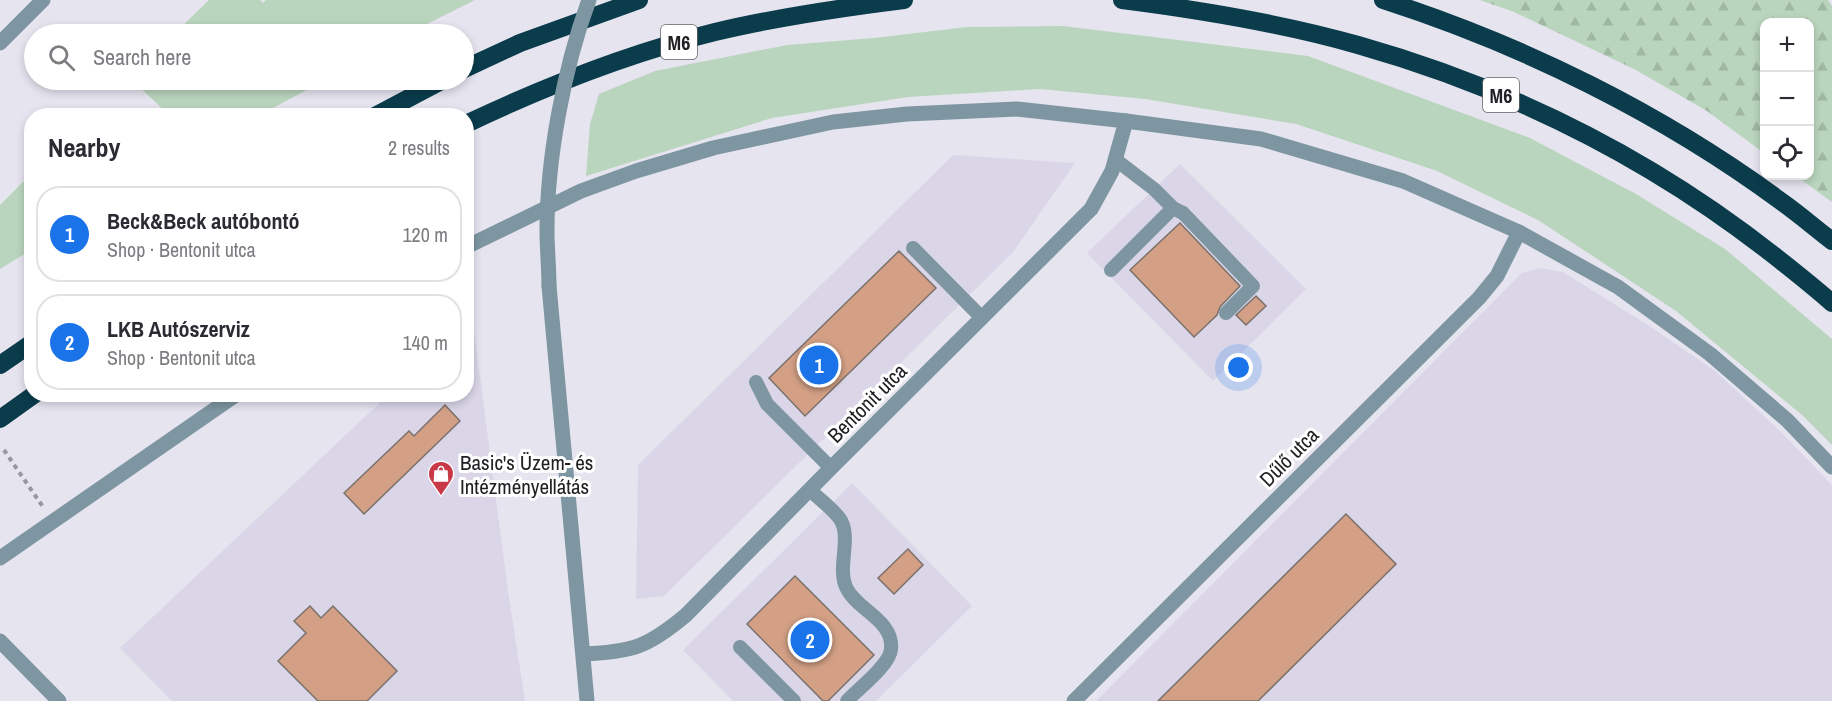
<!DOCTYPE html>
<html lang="en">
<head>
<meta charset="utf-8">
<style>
  :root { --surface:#fff; --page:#f7f7f7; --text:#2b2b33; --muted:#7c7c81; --line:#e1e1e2; --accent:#1a73e8 }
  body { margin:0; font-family:"Archivo Narrow",sans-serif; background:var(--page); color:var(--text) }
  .controls { position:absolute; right:18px; top:18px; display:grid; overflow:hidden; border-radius:12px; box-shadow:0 3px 9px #0003 }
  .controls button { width:54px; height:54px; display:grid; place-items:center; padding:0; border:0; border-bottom:2px solid var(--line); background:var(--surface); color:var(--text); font:30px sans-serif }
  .you { position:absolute; left:1239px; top:368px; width:21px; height:21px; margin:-15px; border:4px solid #fff; border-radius:50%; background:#1a73e8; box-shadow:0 0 0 9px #1a73e833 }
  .badge { display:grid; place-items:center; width:39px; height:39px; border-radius:50%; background:var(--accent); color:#fff; font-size:20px; font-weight:700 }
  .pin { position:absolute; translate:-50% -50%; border:3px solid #fff; box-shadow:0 2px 6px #0006 }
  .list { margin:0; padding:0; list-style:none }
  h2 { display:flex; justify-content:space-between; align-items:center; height:78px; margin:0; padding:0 24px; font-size:26px }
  h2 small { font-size:20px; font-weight:400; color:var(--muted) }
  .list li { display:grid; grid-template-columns:39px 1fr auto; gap:18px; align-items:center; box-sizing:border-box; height:96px; margin:0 12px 12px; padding:0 12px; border:2px solid var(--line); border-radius:24px }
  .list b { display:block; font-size:22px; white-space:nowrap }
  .list p { margin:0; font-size:20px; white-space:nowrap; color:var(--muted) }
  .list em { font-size:20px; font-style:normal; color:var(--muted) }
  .icon { flex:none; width:33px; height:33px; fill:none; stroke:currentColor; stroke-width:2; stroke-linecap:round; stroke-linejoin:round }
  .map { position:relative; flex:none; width:1832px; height:701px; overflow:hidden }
  .search { position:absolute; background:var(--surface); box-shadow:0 3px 9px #0003; left:24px; top:24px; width:450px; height:66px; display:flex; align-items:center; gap:15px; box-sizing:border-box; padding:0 21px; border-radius:33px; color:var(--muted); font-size:22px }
  .panel { position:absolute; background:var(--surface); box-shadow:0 3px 9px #0003; left:24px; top:108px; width:450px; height:294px; border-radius:24px }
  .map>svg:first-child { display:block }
  .built { fill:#dad6e8 }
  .green { fill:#bad5bd }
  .forest { fill:url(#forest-firs) }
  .building { fill:#d3a085; stroke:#7b716c; stroke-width:1.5 }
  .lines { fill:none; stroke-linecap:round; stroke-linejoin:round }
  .path { stroke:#97969e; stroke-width:4; stroke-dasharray:4.5 4.5; stroke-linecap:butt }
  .service { stroke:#7d96a1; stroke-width:14 }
  .minor { stroke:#7d96a1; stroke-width:15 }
  .tertiary { stroke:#7d96a1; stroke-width:15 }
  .motorway { stroke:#0a3c4c; stroke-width:18 }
  .tertiary-bridge { stroke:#7d96a1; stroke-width:15 }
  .labels { text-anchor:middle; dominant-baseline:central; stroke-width:6; stroke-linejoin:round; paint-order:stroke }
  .shield { fill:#fff; stroke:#646366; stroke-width:1.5 }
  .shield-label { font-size:20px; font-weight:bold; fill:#212024 }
  .street-label { font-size:21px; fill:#212024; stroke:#fff }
  .poi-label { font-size:21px; fill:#212024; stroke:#fff; text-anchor:start }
</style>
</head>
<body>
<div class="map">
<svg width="1832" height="701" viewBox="0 0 1832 701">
  <defs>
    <pattern id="forest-firs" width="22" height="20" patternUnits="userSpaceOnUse" patternTransform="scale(1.5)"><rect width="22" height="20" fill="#bad5bd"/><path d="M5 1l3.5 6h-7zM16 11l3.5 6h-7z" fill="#a0b7a2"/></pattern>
  </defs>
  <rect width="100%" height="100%" fill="#e6e4ef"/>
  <g class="built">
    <polygon points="953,155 1075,163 1013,252 664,596 636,599 638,465"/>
    <polygon points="1180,164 1306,289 1213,381 1087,253"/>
    <polygon points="1540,268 1563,272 1648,325 1715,371 1781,432 1832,485 1832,701 1096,701 1522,273"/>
    <polygon points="472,315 508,591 525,701 172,701 120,648 388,395 466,394 467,320"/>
    <polygon points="852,483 972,606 876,701 733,701 683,650"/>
  </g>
  <g class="green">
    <polygon points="209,0 260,0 263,3 266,0 475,0 407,34 174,34"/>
    <polygon points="1063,26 1308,56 1530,138 1636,194 1725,249 1832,339 1832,445 1802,415 1676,311 1538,220 1437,171 1296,124 1145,99 1040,89 908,97 772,118 586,176 590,124 599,94 655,71 787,45 874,38 967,27"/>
    <polygon points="132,80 325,80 260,115 169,115"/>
    <polygon points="31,174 31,250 0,269 0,205"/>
  </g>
  <polygon class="forest" points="1480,0 1828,0 1832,6 1832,202 1796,176 1810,176 1810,22 1764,22 1764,153 1707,111 1634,69 1514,12"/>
  <g class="building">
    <polygon points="1180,223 1240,286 1220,307 1217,315 1194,337 1130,270"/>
    <polygon points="899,251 936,288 805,416 769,378"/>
    <polygon points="1256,296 1266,306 1246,325 1236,315"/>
    <polygon points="445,405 460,421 364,514 344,493 409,431 414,436"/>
    <polygon points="1346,514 1396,564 1258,701 1158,701"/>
    <polygon points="908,549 923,565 894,594 878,578"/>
    <polygon points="795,576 874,655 828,701 823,701 747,624"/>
    <polygon points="310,606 321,618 333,606 397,671 367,701 318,701 278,661 306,633 294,621"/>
  </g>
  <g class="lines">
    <polyline class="path" points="4,450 43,507"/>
    <g class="service">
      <polyline points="1116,160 1154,189 1173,208 1183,213 1253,286 1226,313"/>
      <polyline points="913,248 982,318"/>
      <polyline points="1111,270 1173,208"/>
      <polyline points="756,382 767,404 831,468"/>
      <path d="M810,490C819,499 832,508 840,519C852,537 837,567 846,587C856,610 894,620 891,649C890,665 858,689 847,701"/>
      <polyline points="740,647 794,701"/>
    </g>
    <g class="minor">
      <polyline points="0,43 43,0"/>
      <polyline points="466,247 581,191 636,171 713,148 833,122 907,114 1017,109 1126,121 1261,139 1403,181 1519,232 1618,287 1710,354 1787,420 1832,467"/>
      <polyline points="0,558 237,394"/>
      <polyline points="0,641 59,701"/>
      <path d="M584,654C632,652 648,647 686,615L831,468L1091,209L1112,171L1126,121"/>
      <polyline points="1074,701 1479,298 1497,276 1519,232"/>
    </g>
    <polyline class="tertiary" points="549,286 587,701"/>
    <g class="motorway">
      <path d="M1122,0C1201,10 1281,23 1358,45C1510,88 1652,159 1776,257C1795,272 1814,287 1832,303"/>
      <path d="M1383,0C1523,45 1663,114 1782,202C1799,214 1815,228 1832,241"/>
      <polyline points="464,69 520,43 639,0"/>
      <polyline points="375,116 443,80"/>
      <path d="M466,124C546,86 629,53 715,32C777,17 840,8 904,0"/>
      <polyline points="0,365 32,343"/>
      <polyline points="0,419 35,394"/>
    </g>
    <path class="tertiary-bridge" d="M549,286C549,268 547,249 547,231C547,158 564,68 589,0"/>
  </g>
  <defs>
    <symbol id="shop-pin" viewBox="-11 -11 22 30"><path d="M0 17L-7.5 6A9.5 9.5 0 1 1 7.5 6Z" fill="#c83847" stroke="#fff"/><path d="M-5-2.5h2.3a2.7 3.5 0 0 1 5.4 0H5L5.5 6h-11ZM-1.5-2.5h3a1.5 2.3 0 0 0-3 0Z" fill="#fff"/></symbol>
  </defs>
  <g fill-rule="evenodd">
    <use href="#shop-pin" x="426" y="459" width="30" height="40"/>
  </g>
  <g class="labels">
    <g class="shield">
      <rect x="661" y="25" width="36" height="34" rx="4.5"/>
      <rect x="1483" y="78" width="36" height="34" rx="4.5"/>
    </g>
    <g class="shield-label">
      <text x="679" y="42">M6</text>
      <text x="1501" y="95">M6</text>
    </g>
    <g class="street-label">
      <text transform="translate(867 403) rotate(-45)">Bentonit utca</text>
      <text transform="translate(1289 457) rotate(-45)">Dűlő utca</text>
    </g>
    <g class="poi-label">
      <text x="460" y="462">Basic's Üzem- és<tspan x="460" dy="24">Intézményellátás</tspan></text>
    </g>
  </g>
</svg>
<div class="controls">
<button>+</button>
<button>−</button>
<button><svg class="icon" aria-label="locate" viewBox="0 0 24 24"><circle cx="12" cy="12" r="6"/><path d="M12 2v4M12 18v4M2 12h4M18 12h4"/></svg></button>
</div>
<div class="you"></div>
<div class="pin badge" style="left:819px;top:365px">1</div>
<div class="pin badge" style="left:810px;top:640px">2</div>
<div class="search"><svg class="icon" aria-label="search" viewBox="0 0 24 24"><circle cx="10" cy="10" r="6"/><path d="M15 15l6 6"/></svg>Search here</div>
<section class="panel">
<h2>Nearby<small>2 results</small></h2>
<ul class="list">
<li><span class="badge">1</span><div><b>Beck&amp;Beck autóbontó</b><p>Shop · Bentonit utca</p></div><em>120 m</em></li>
<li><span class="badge">2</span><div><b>LKB Autószerviz</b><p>Shop · Bentonit utca</p></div><em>140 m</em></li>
</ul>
</section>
</div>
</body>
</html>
